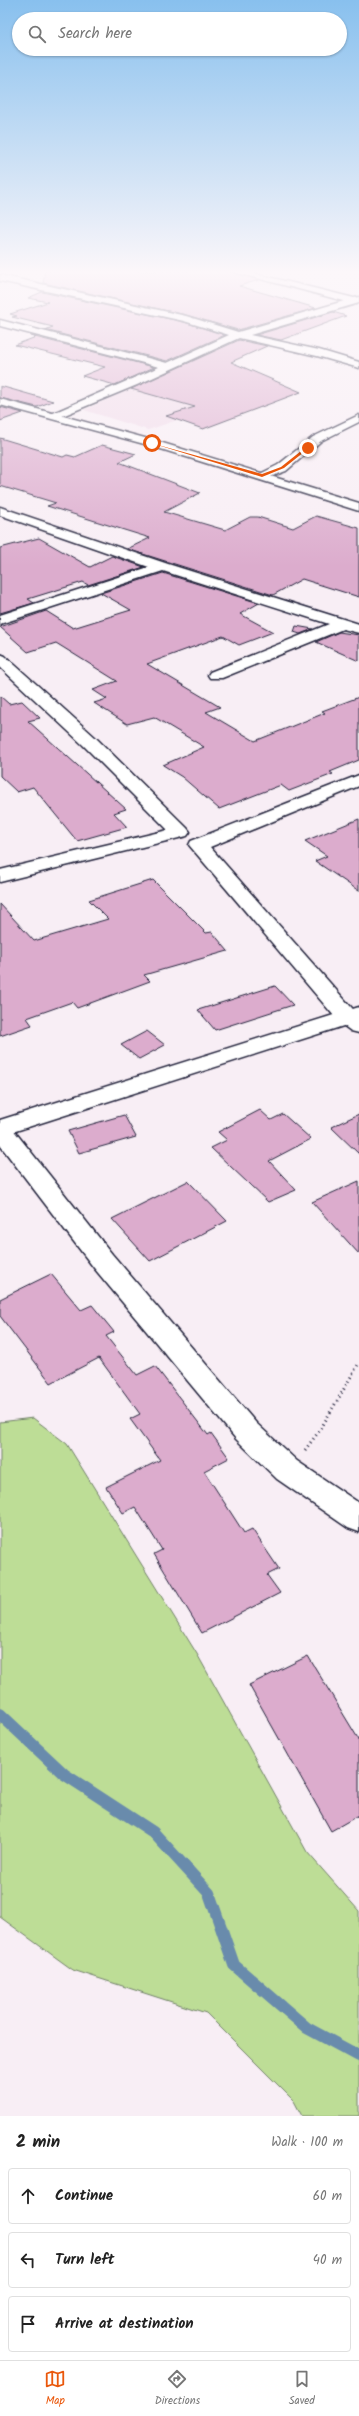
<!DOCTYPE html>
<html lang="en">
<head>
<meta charset="utf-8">
<style>
  :root { --surface:#fff; --page:#f2f2f2; --text:#222; --muted:#767676; --line:#e0e0e0; --accent:#ea580c }
  body { margin:0; font-family:Kalam,sans-serif; background:var(--page); color:var(--text) }
  .stop { position:absolute; width:12px; height:12px; margin:-9px; border:3px solid #ea580c; border-radius:50%; background:#fff }
  .stop.end { background:#ea580c; border-color:#fff; box-shadow:0 1px 4px #0008 }
  .list { margin:0; padding:0; list-style:none }
  h2 { display:flex; justify-content:space-between; align-items:center; height:52px; margin:0; padding:0 16px; font-size:17px }
  h2 small { font-size:13px; font-weight:400; color:var(--muted) }
  .list li { display:grid; grid-template-columns:26px 1fr auto; gap:12px; align-items:center; box-sizing:border-box; height:56px; margin:0 8px 8px; padding:0 8px; border:1px solid var(--line); border-radius:4px }
  .list b { display:block; font-size:15px; white-space:nowrap }
  .list em { font-size:13px; font-style:normal; color:var(--muted) }
  .icon { flex:none; width:22px; height:22px; fill:none; stroke:currentColor; stroke-width:2; stroke-linecap:round; stroke-linejoin:round }
  .map { position:relative; flex:none; width:359px; height:2116px; overflow:hidden }
  .search { position:absolute; background:var(--surface); box-shadow:0 1px 3px #0004; left:12px; right:12px; top:12px; height:44px; display:flex; align-items:center; gap:10px; box-sizing:border-box; padding:0 14px; border-radius:22px; color:var(--muted); font-size:15px }
  .sheet { height:244px; background:var(--surface) }
  nav { display:flex; justify-content:space-around; align-items:center; box-sizing:border-box; height:56px; border-top:1px solid var(--line); background:var(--surface); font-size:11px; color:var(--muted) }
  nav a { display:grid; justify-items:center; gap:2px }
  nav .on { color:var(--accent) }
  .map>svg:first-child { display:block }
  .built { fill:#f0dae9 }
  .green { fill:#bddd96; stroke:#708068 }
  .lines { fill:none; stroke-linecap:round; stroke-linejoin:round }
  .stream { stroke:#698bac; stroke-width:12 }
  .building { fill:#dcaccd; stroke:#22223b }
  .street-casing { stroke:#22223b; stroke-width:3 }
  .secondary-casing { stroke:#22223b; stroke-width:3 }
  .path { stroke:#22223b; stroke-width:3; stroke-dasharray:1 3.5; stroke-linecap:butt }
  .street { fill:#fff; fill-rule:evenodd }
  .secondary { fill:#fff; fill-rule:evenodd }
  .route { fill:#ea580c }
</style>
</head>
<body>
<div class="map">
<svg width="359" height="2116" viewBox="0 0 359 2116">
  <rect width="100%" height="100%" fill="#f8eef5"/>
  <filter id="ink" filterUnits="userSpaceOnUse"><feTurbulence type="fractalNoise" baseFrequency=".025" numOctaves="2"/><feDisplacementMap in="SourceGraphic" scale="8" xChannelSelector="R" yChannelSelector="G"/><feConvolveMatrix kernelMatrix="1 2 1 2 8 2 1 2 1" color-interpolation-filters="sRGB"/></filter>
  <g filter="url(#ink)">
    <polygon class="built" points="150,380 233,401 148,430 84,410"/>
    <polygon class="green" points="33,1418 67,1444 197,1654 307,1852 359,1911 359,2116 302,2116 294,2101 206,2013 73,1970 0,1917 0,1422"/>
    <g class="lines">
      <polyline class="stream" points="0,1714 64,1774 153,1832 209,1893 234,1965 307,2028 359,2056"/>
    </g>
    <g class="building">
      <polygon points="45,271 229,271 259,280 239,286 316,308 238,330 186,315 43,283"/>
      <polygon points="42,292 184,322 225,335 167,361 45,330 53,327 12,317 17,316 10,314 48,302 28,298"/>
      <polygon points="333,312 346,316 281,340 256,335"/>
      <polygon points="30,336 31,336 154,367 115,385 82,376 105,367 15,345 36,337"/>
      <polygon points="239,340 267,346 231,362 301,392 203,429 166,416 195,407 131,389"/>
      <polygon points="0,386 53,401 37,407 0,398"/>
      <polygon points="0,407 23,413 0,421"/>
      <polygon points="0,438 63,457 67,455 75,457 102,445 136,454 119,462 200,493 164,512 225,530 250,517 258,517 293,528 316,516 359,528 359,597 302,579 273,595 127,549 150,538 47,506 56,503 0,486"/>
      <polygon points="39,538 90,567 112,556 144,567 88,585 83,582 28,599 34,603 0,613 0,548"/>
      <polygon points="163,573 259,603 240,614 273,632 239,645 223,636 147,664 220,707 206,712 255,741 325,713 322,711 359,697 359,760 330,772 333,774 289,791 281,785 219,809 182,777 163,765 204,747 154,717 127,724 94,703 107,699 93,690 117,681 56,643 28,652 0,627 46,611 73,628 131,610 101,593"/>
      <polygon points="296,626 313,629 300,634 294,632"/>
      <polygon points="339,632 359,635 359,661 316,642"/>
      <polygon points="0,696 9,704 22,701 40,718 28,721 126,809 114,813 127,827 77,841 33,787 17,792 0,776"/>
      <polygon points="359,819 359,891 315,861 327,856 305,841"/>
      <polygon points="153,880 206,933 212,932 228,951 144,975 150,981 77,1008 72,1002 27,1018 32,1025 0,1036 0,904 34,941 108,919 89,900"/>
      <polygon points="275,986 293,1005 215,1030 198,1010"/>
      <polygon points="147,1031 165,1045 139,1059 121,1045"/>
      <polygon points="260,1110 271,1120 283,1114 311,1139 269,1161 296,1190 268,1202 211,1148 227,1140 218,1132"/>
      <polygon points="359,1114 359,1154 331,1127"/>
      <polygon points="124,1115 136,1137 79,1153 68,1131"/>
      <polygon points="188,1181 227,1221 150,1261 112,1219"/>
      <polygon points="359,1181 359,1254 312,1202"/>
      <polygon points="51,1274 81,1310 92,1305 114,1332 106,1336 137,1375 155,1366 208,1435 211,1433 229,1458 204,1471 244,1533 252,1529 279,1569 267,1575 280,1593 202,1633 154,1554 162,1550 135,1507 123,1513 106,1487 160,1460 130,1419 140,1414 99,1358 51,1383 0,1316 0,1299"/>
      <polygon points="308,1656 359,1740 359,1815 331,1831 249,1685"/>
    </g>
    <g class="lines">
      <defs>
        <g id="street">
          <polygon points="230,271 244,271 354,298 359,297 359,303 250,335 319,350 359,362 359,368 317,356 239,338 137,385 55,419 51,418 51,414 159,367 0,326 0,320 167,363 229,335 184,321 0,281 0,275 186,316 238,332 344,301"/>
          <polygon points="359,415 359,422 321,441 286,471 262,480 256,476 278,465 313,437"/>
          <polygon points="0,507 168,564 359,624 359,633 343,629 222,678 210,678 208,675 210,672 329,624 163,571 0,624 0,615 149,567 0,515"/>
          <polygon points="0,654 5,656 95,737 187,828 190,832 187,836 0,882 0,870 168,830 83,745 0,667"/>
          <polygon points="359,775 359,786 210,847 359,1016 359,1033 351,1031 340,1023 189,845 191,841"/>
          <polygon points="0,1121 8,1123 112,1254 256,1423 297,1461 359,1503 359,1532 348,1528 277,1479 236,1439 94,1268 0,1145"/>
        </g>
        <g id="secondary">
          <polygon points="0,399 156,441 359,503 359,511 148,445 0,405"/>
          <polygon points="359,1007 359,1021 0,1136 0,1120"/>
        </g>
      </defs>
      <use href="#street" class="street-casing"/>
      <use href="#secondary" class="secondary-casing"/>
      <polyline class="path" points="305,1450 320,1430 359,1363"/>
      <use href="#street" class="street"/>
      <use href="#secondary" class="secondary"/>
    </g>
  </g>
  <linearGradient id="sky" x2="0" y2="1"><stop stop-color="#88c0ee"/><stop offset="0.48" stop-color="#fcf7fa"/><stop offset="1" stop-color="#fcf7fa" stop-opacity="0"/></linearGradient>
  <rect width="359" height="567" fill="url(#sky)"/>
  <polygon class="route" points="151,443 262,474 281,467 306,447 309,448 284,468 262,477"/>
</svg>
<div class="stop" style="left:152px;top:443px"></div>
<div class="stop end" style="left:308px;top:448px"></div>
<div class="search"><svg class="icon" aria-label="search" viewBox="0 0 24 24"><circle cx="10" cy="10" r="6"/><path d="M15 15l6 6"/></svg>Search here</div>
</div>
<section class="sheet">
<h2>2 min<small>Walk · 100 m</small></h2>
<ul class="list">
<li><svg class="icon" aria-label="ahead" viewBox="0 0 24 24"><path d="M12 20V5M6 11l6-6 6 6"/></svg><div><b>Continue</b></div><em>60 m</em></li>
<li><svg class="icon" aria-label="left" viewBox="0 0 24 24"><path d="M17 20v-9H6M10 6l-5 5 5 5"/></svg><div><b>Turn left</b></div><em>40 m</em></li>
<li><svg class="icon" aria-label="arrive" viewBox="0 0 24 24"><path d="M6 21V4h12l-3 4 3 4H6"/></svg><div><b>Arrive at destination</b></div></li>
</ul>
</section>
<nav>
<a class="on"><svg class="icon" aria-label="map" viewBox="0 0 24 24"><path d="M3 6l6-2 6 2 6-2v14l-6 2-6-2-6 2zM9 4v14M15 6v14"/></svg>Map</a>
<a><svg class="icon" aria-label="directions" viewBox="0 0 24 24"><path d="M12 3l9 9-9 9-9-9zM9 14v-3h6M13 9l2 2-2 2"/></svg>Directions</a>
<a><svg class="icon" aria-label="saved" viewBox="0 0 24 24"><path d="M7 4h10v16l-5-4-5 4z"/></svg>Saved</a>
</nav>
</body>
</html>
